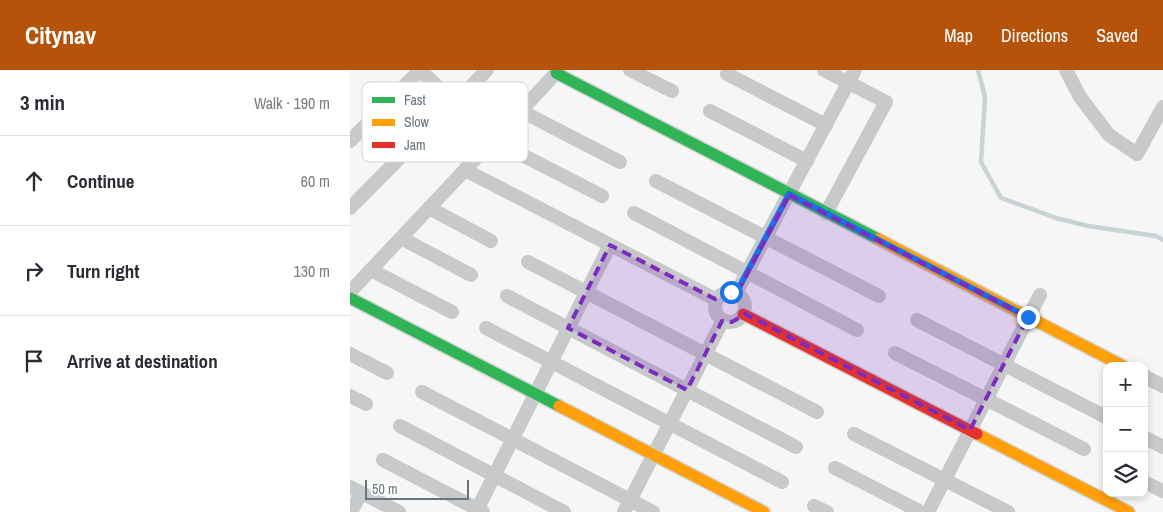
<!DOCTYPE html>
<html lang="en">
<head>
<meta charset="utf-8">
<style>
  :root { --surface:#fff; --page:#f7f7f7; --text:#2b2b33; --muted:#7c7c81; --line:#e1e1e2; --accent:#b45309 }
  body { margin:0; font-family:"Archivo Narrow",sans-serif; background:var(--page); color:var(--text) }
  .controls { position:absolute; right:15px; bottom:15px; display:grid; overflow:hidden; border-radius:10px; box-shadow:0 2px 8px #0003 }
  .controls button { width:45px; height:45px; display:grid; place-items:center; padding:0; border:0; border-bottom:1px solid var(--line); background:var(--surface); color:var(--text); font:25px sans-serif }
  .scale { position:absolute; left:15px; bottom:12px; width:104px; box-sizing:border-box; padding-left:5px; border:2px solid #66767d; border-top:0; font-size:14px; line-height:18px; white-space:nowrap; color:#66767d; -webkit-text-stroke:4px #fff; paint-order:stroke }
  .stop { position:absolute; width:15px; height:15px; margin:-11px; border:4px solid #1a73e8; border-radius:50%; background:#fff }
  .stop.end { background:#1a73e8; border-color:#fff; box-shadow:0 1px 5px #0008 }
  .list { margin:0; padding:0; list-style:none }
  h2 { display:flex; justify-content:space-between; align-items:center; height:65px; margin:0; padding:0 20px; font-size:21px }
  h2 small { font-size:16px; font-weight:400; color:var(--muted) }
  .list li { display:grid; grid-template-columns:32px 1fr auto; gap:15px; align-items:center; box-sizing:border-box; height:90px; padding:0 20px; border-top:1px solid var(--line) }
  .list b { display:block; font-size:19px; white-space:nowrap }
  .list em { font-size:16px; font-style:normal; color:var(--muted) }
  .icon { flex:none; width:28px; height:28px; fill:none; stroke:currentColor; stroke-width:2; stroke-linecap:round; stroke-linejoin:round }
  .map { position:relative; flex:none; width:813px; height:442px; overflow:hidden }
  header { display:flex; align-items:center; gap:30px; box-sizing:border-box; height:70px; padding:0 25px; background:var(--accent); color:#fff }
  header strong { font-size:24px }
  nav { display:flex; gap:28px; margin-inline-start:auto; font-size:18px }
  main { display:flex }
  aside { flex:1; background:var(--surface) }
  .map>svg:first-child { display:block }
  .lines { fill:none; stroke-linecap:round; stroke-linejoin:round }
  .stream { stroke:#c9d2d4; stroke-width:4.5 }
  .fast-casing { stroke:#d2d3d4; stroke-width:14 }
  .slow-casing { stroke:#d2d3d4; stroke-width:14 }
  .jam-casing { stroke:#d2d3d4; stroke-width:14 }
  .street { stroke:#c7c9ca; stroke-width:14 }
  .fast { stroke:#30b455; stroke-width:11 }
  .slow { stroke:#ff9f0a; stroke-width:11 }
  .jam { stroke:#e5322d; stroke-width:11 }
  .route { stroke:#1a73e8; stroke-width:6 }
  .marked { fill:#7b2cbf; fill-opacity:0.2; stroke:#7b2cbf; stroke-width:4; stroke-dasharray:10 6; stroke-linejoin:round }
  .key { fill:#fff; stroke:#d1d6d8; stroke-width:1 }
  .key-label { font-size:14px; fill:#66767d }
</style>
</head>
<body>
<header>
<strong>Citynav</strong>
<nav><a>Map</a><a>Directions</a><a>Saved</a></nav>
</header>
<main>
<aside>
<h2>3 min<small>Walk · 190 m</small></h2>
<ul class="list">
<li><svg class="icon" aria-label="ahead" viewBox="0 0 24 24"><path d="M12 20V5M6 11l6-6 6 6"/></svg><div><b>Continue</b></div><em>60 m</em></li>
<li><svg class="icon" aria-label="right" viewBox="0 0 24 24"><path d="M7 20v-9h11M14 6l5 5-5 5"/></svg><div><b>Turn right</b></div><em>130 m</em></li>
<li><svg class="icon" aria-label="arrive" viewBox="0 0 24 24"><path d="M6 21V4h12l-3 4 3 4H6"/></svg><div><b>Arrive at destination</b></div></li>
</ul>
</aside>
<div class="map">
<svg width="813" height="442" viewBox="0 0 813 442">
  <rect width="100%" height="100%" fill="#f6f6f6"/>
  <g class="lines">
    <polyline class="stream" points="628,0 635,27 631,92 651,128 706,148 738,156 806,166 813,170"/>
    <defs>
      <g id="fast">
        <polyline points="206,3 528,169"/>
        <polyline points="0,228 209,336"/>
      </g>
      <g id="slow">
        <polyline points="528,169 773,296"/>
        <polyline points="209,336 414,442"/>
        <polyline points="627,364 779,442"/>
      </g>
      <polyline id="jam" points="393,244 627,364"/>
    </defs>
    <use href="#fast" class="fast-casing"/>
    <use href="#slow" class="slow-casing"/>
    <use href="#jam" class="jam-casing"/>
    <g class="street">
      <polyline points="70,0 105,33"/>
      <polyline points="280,0 322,21"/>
      <polyline points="474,0 536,32 476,143"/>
      <polyline points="716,0 730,27 759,65 787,84 813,37"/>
      <polyline points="377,4 476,55"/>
      <polyline points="171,41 270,92"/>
      <polyline points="360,41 457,91"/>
      <polyline points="143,70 252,126"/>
      <polyline points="0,71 70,0"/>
      <polyline points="115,100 367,230"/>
      <polyline points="306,111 529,226"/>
      <polyline points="0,138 137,0"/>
      <polyline points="79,138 141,171"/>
      <polyline points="284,143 507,260"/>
      <polyline points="51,168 121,205"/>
      <polyline points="178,192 467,342"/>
      <polyline points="21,200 102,242"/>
      <polyline points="0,222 209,0"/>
      <circle cx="380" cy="237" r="15"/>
      <polyline points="386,223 505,0"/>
      <polyline points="157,226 446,377"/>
      <polyline points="567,250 754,346"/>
      <polyline points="136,258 432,412"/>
      <polyline points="545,283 734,379"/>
      <polyline points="0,284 37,303"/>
      <polyline points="794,306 813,316"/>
      <polyline points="72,322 303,442"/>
      <polyline points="0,326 16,334"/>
      <polyline points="50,356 214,442"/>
      <polyline points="504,364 658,442"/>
      <polyline points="794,367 813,377"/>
      <polyline points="33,390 133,442"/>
      <polyline points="485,398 571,442"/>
      <polyline points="794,412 813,421"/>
      <polyline points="0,417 49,442"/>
      <polyline points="464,436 477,442"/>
      <polyline points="1,442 11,423"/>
      <polyline points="126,442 260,175"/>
      <polyline points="274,442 373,250"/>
      <polyline points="578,442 690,225"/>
    </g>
    <use href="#fast" class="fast"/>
    <use href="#slow" class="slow"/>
    <use href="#jam" class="jam"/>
  </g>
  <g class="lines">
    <polyline class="route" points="381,222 386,223 439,124 678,247"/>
  </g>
  <path class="marked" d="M439,125L678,247L620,360L395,244L382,252L372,251L337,320L218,258L260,175L365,229L388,221Z"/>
  <rect x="12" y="12" width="166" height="80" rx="8" class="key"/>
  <rect x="22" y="27" width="23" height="6" fill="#30b455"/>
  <rect x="22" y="49" width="23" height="7" fill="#ff9f0a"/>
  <rect x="22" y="72" width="23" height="6" fill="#e5322d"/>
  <g class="key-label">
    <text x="54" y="35">Fast</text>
    <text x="54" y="57">Slow</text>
    <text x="54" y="80">Jam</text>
  </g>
</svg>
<div class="controls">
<button>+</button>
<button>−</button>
<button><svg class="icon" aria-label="layers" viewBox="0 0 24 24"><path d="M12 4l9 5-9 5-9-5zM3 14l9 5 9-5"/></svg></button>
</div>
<div class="scale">50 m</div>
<div class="stop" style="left:381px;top:222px"></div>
<div class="stop end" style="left:678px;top:247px"></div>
</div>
</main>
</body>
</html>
